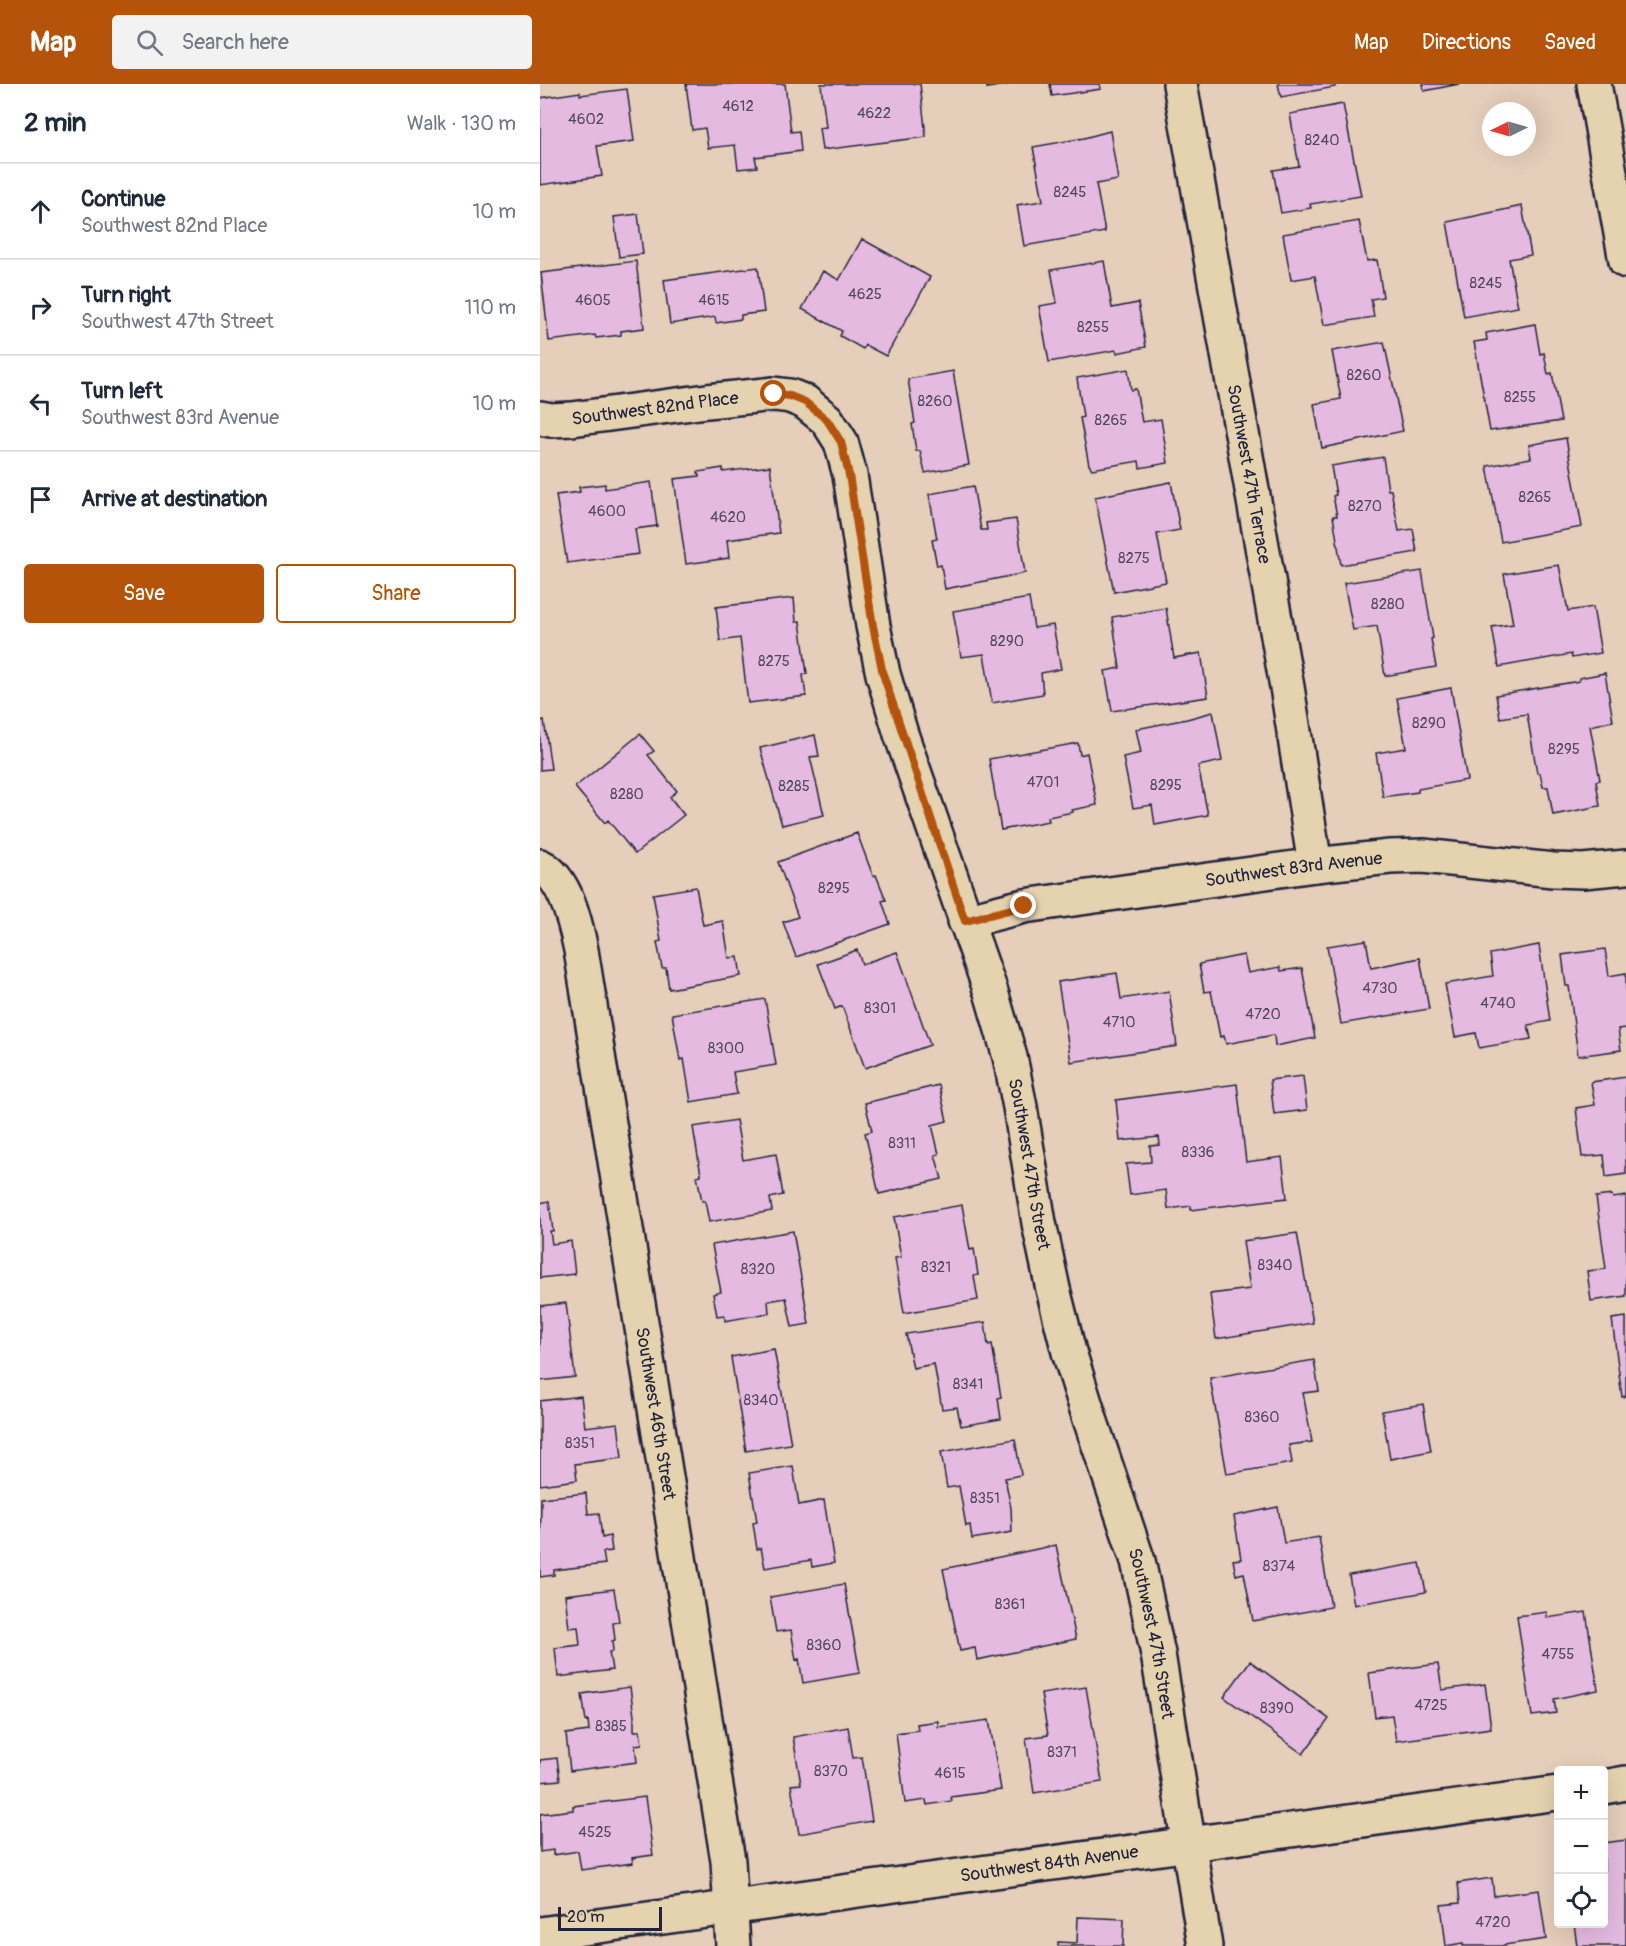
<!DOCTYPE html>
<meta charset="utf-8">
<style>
body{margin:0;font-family:Pangolin,sans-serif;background:#f2f2f3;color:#1f2937}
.controls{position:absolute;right:18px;bottom:18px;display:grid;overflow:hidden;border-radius:6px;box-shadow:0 6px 24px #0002}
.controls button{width:54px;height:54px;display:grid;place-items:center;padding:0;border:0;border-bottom:2px solid #e0e1e3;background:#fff;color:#1f2937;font:30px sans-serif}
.compass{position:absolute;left:942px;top:18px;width:54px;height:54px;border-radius:50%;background:#fff;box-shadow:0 6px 24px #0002;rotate:265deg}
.scale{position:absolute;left:18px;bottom:15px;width:104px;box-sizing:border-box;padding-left:6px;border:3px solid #22223b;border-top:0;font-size:16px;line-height:21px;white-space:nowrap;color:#22223b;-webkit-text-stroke:4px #e5d3b0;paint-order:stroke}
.stop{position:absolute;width:18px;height:18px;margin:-14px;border:4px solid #b45309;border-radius:50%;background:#fff}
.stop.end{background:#b45309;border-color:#fff;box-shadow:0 2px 6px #0008}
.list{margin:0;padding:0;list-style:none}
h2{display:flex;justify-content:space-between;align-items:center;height:78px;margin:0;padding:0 24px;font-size:26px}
h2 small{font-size:20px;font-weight:400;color:#747a83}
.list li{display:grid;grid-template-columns:39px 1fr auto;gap:18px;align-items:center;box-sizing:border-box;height:96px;padding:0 24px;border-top:2px solid #e0e1e3}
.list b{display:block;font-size:22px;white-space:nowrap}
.list p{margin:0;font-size:20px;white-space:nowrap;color:#747a83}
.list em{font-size:20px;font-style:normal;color:#747a83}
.actions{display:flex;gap:12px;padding:18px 24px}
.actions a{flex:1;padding:14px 0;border:2px solid #b45309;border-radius:6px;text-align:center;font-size:21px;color:#b45309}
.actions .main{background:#b45309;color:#fff}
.icon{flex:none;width:33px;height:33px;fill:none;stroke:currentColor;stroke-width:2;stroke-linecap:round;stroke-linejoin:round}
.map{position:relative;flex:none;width:1086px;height:1862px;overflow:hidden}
header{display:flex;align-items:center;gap:36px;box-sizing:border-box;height:84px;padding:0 30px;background:#b45309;color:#fff}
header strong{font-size:28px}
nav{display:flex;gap:33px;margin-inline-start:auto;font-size:21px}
.search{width:420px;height:54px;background:#f2f2f3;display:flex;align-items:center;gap:15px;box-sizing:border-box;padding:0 21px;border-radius:6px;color:#747a83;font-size:22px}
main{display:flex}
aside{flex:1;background:#fff}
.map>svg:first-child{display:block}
</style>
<header>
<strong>Map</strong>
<div class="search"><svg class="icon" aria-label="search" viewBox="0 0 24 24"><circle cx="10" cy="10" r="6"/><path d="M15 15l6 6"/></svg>Search here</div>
<nav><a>Map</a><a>Directions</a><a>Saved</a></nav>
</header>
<main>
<aside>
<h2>2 min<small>Walk · 130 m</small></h2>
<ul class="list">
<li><svg class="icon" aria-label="ahead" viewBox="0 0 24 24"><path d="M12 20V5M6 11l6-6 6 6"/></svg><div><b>Continue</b><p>Southwest 82nd Place</p></div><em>10 m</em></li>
<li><svg class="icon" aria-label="right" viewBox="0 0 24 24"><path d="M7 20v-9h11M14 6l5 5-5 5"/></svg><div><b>Turn right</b><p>Southwest 47th Street</p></div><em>110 m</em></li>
<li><svg class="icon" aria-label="left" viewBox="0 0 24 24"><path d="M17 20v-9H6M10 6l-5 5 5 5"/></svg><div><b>Turn left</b><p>Southwest 83rd Avenue</p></div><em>10 m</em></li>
<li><svg class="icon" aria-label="arrive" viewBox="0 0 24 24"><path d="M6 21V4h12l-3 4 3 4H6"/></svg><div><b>Arrive at destination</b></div></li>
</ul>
<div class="actions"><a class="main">Save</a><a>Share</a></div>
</aside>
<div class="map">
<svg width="1086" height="1862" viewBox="0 0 1086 1862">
<rect width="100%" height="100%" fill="#e5ceba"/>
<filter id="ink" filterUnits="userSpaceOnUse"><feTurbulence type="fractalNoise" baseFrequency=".0167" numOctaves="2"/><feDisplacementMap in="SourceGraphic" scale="12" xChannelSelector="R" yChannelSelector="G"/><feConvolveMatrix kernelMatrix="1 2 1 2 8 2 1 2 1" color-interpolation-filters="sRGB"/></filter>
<g filter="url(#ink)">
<path fill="#e4bae0" stroke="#22223b" stroke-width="1.5" d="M146,0H245L251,48L259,47L261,67L215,73L217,83L198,85L195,61L168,64L165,44L152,46Z
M281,0H380L386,53L282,66L279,44L286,43Z
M447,0H471L447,4Z
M510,0H560L561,5L512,12Z
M738,0H794L795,3L741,13Z
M883,0H919L884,7Z
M87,5L94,57L57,62L62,92L0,101V14L40,8V11Z
M803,20L821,112L770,120L771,124L741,129L733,86L759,82L750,30Z
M570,47L578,96L556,100L565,148L484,162L477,121L503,117L493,63L544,54Z
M982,122L991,171L969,175L978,223L924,233L907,138Z
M98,130L103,170L79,173L74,133Z
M819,137L827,177L837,176L843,213L831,215L834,233L784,241L775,192L751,196L743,150Z
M322,155L390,193L346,272L325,261L323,265L300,252L302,247L262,225L283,187L299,196Z
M96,177L104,244L81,247V251L56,254L55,251L9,257L1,189Z
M564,177L572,224L598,219L606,263L577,269L576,266L509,278L499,222L517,219L511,186Z
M218,183L224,228L201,231V235L176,239L175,233L130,240L124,196Z
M995,240L1000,270L1004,269L1008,290L1012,289L1021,337L950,347L934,258L947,256L946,249Z
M844,258L863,347L782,364L774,320L801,315L792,267Z
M588,285L591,306L596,305L602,338L621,335L628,379L600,384L599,377L552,385L549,381L540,334L543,333L537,294Z
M413,287L429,381L385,389L380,367H376L372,340L375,339L368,295Z
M1026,354L1042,443L961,458L947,382L991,374L989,361Z
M843,373L848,406H851L859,447L873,445L877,468L801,481L793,432H797L793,412L796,411L791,382Z
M230,382L239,449L187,456L189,474L146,480L134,395L159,392L158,388L183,384V388Z
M111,398L117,442L95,445L99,470L27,479L16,411L40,408L39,403L65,400V405Z
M631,398L640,446L617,450L626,498L574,508L555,413Z
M433,402L441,446H447L446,439L476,435L485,489L405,505L401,481L397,482L392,456L397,455L389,410Z
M1019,481L1028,527L1053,523L1061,569L1032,574L1031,570L959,583L952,543L973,540L964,490Z
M882,487L893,554L891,555L896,583L845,592L837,542L813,546L804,499Z
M254,514L256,538L260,537L267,590L263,591L266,612L208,619L200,554L180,557L176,523Z
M489,514L494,544L513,541L521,585L501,589L503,610L452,619L444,570L421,573L413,527Z
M626,524L634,574L661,569L668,613L572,627L565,587L580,584L572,533Z
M1065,589L1073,637L1050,642L1060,696L1056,697L1060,722L1013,731L1008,703H1003L1000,689H997L987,630L960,634L956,611L1039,597V594Z
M911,604L927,696L878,705V708L843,713L836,669L866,664L857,614Z
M673,628L682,677L658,682L668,731L615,741L612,721L593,724L583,673L601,669L596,645L647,635Z
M4,636L11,685L0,686V637Z
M100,650L114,667L108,671L137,707L130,713L144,731L95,770L68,736L65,739L35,703Z
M275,651L279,672L270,673L284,731L242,741L220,664Z
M538,659L540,671L547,669L557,721L532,726L533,728L508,733L509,737L461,746L449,675Z
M317,749L333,792L336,791L346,816L342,817L350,840L256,873L243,838L258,833L238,778Z
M156,803L163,841L183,837L189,874L198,873L201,892L129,905L126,884H122L117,858L121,857L113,810Z
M826,856L831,884L880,874L889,925L801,940L787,862Z
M999,861L1010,937L988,941L991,955L939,964L936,949L915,953L905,900L953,892L950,870Z
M1065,865L1069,892L1086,889V944L1078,945L1081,966L1038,972L1029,902H1026L1022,871Z
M317,866L322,880L357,868L390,961L325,984L302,922L295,925L278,880Z
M704,871L708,889L740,883L741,887L762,884L775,954L735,962L734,951L686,960L684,952L680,953L671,907L664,908L659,880Z
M577,889L581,915L629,907L637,962L531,978L518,898Z
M225,915L236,981L193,988L197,1010L151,1018L144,975L140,976L132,930Z
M763,992L767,1026L734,1030L730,996Z
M1086,993V1090L1066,1093L1064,1071L1042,1073L1036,1024L1055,1021L1051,998Z
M697,1000L706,1078L742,1073L747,1114L651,1126V1122L628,1125L626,1106L590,1111L586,1080L611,1078L610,1062L620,1061L619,1053L580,1057L576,1016Z
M399,1001L407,1037L392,1041L399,1070L395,1071L402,1095L339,1110L325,1049L332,1047L325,1019Z
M196,1036L203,1076L236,1070L243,1111L230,1114L232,1127L169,1138L165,1117H162L157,1092L161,1091L153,1043Z
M1072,1111L1073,1114L1086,1112V1212L1051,1217L1047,1187L1066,1185L1056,1113Z
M9,1117L13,1147H10L12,1160L31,1157L35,1190L0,1194V1119Z
M422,1121L430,1166L434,1165L438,1191L434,1192L438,1216L364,1229L355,1174L361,1173L354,1133Z
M253,1147L269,1240L252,1243L246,1214L228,1217L229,1229L185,1237L184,1231L177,1232L173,1210L181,1208L172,1161Z
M757,1149L773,1239L676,1255L670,1210L710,1205L703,1157Z
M26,1219L35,1293L0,1297V1222Z
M1086,1233V1312L1082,1313L1072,1235Z
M445,1238L448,1261L452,1260L461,1313L458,1314L461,1335L421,1342L417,1323L402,1325L394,1280L373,1284L366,1250Z
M234,1265L251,1360L206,1367L191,1273Z
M774,1276L779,1307L763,1309L772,1358L749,1361L752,1379L687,1390L670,1294Z
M41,1312L45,1343L78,1339L82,1374L35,1380L37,1396L0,1401V1317Z
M883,1320L891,1367L850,1375L842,1327Z
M475,1355L481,1391L465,1394L471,1424L472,1448L432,1455L430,1441L426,1442L419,1402L407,1404L401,1368Z
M253,1382L259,1421L284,1416L294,1479L272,1483L271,1476L225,1484L221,1464L217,1465L213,1439L217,1438L209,1389Z
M46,1409L48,1430L59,1429L62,1454L70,1452L72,1467L63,1468L65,1480L14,1486V1491L0,1493L1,1414Z
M738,1423L744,1459L779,1453L791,1523L713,1537L704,1489L696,1491L693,1476L701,1475L694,1432Z
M516,1461L536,1555L437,1576L435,1564L420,1567L403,1485Z
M880,1479L886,1508L814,1521L809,1491Z
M304,1500L320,1589L263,1599L259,1575L256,1576L251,1546L236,1548L230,1513Z
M74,1505L79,1538L73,1539L75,1556L72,1557L73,1567L69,1568L72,1586L18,1593L15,1564L40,1561L38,1543L29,1544L25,1511Z
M1007,1528V1534L1046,1528L1058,1606L1014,1615L1016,1629L992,1632L977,1532Z
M710,1577L789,1635L763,1670L684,1613Z
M898,1580L902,1606L945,1600L951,1644L856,1657L852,1631L835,1633L829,1589Z
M90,1603L94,1632V1647H100L102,1660L95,1661L97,1678L30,1687L26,1650L49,1647L48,1636L46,1637L42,1610Z
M546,1603L562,1698L494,1709L486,1654L508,1651L501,1610Z
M449,1636L461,1706L411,1713L412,1717L387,1721L386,1716L365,1719L356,1649L378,1646L377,1640L398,1637V1643Z
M308,1643L313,1674L322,1673L332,1737L259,1750L251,1701L261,1700L253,1653Z
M17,1674L20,1696L0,1698V1676Z
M105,1713L113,1771L92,1774L93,1779L41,1786L38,1767L13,1771V1766L0,1768V1730L33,1726V1722Z
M1086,1756V1862H1037L1034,1840H1064V1759Z
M952,1794L954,1812L999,1806L1006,1855L964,1861L965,1862H923V1859L906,1862L901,1821L920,1819L918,1799Z
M538,1833L584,1835L583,1862H518V1858L537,1859Z"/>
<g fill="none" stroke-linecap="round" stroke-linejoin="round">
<g stroke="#22223b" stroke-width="38">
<g id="minor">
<path id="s1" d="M640,0L747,603L775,781"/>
<path d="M1054,0L1086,177"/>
<path id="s2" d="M0,334L11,336L32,335L167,317L234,310L250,312L265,318L287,336L301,358L310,391L333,542L343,590L361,650L451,908L470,973L480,1023L499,1139L513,1205L529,1268L550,1335L598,1477L618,1570L665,1862"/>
<path id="s3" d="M0,782C26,794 36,841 41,866L188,1777L193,1862"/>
<path id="s4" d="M425,837L484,822L775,781L850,773L883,772L1013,786L1043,787L1086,783"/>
<path d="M1064,1703L1086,1699"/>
<path id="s5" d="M0,1850L1018,1709"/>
</g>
</g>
<use href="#minor" stroke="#e5d3b0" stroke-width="33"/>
</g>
</g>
<g fill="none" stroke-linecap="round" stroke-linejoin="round" filter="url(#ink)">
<path stroke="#b45309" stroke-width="8" d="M234,310L250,312L265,318L287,336L301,358L309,391L333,542L343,590L425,837L484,822"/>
</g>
<g text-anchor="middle" stroke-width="5" stroke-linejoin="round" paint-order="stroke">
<g font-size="15" fill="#524864">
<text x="198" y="27">4612</text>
<text x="334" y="34">4622</text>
<text x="46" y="40">4602</text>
<text x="782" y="61">8240</text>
<text x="530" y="113">8245</text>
<text x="946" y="204">8245</text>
<text x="325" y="215">4625</text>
<text x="53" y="221">4605</text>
<text x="174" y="221">4615</text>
<text x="553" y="248">8255</text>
<text x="824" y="296">8260</text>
<text x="980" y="318">8255</text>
<text x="395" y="322">8260</text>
<text x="571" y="341">8265</text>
<text x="995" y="418">8265</text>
<text x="825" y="427">8270</text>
<text x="67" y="432">4600</text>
<text x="188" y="438">4620</text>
<text x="594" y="479">8275</text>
<text x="848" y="525">8280</text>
<text x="467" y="562">8290</text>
<text x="234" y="582">8275</text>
<text x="889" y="644">8290</text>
<text x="1024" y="670">8295</text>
<text x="503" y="703">4701</text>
<text x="626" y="706">8295</text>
<text x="254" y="707">8285</text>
<text x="87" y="715">8280</text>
<text x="294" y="809">8295</text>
<text x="840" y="909">4730</text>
<text x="958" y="924">4740</text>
<text x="340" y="929">8301</text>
<text x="723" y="935">4720</text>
<text x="579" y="943">4710</text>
<text x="186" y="969">8300</text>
<text x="362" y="1064">8311</text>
<text x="658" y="1073">8336</text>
<text x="735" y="1186">8340</text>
<text x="396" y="1188">8321</text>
<text x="218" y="1190">8320</text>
<text x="428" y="1305">8341</text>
<text x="221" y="1321">8340</text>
<text x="722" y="1338">8360</text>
<text x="40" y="1364">8351</text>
<text x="445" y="1419">8351</text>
<text x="739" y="1487">8374</text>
<text x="470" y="1525">8361</text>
<text x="284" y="1566">8360</text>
<text x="1018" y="1575">4755</text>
<text x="891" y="1626">4725</text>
<text x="737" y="1629">8390</text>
<text x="71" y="1647">8385</text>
<text x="522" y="1673">8371</text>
<text x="291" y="1692">8370</text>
<text x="410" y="1694">4615</text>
<text x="55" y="1753">4525</text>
<text x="953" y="1843">4720</text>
</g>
<g font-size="18" fill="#22223b" stroke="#e5d3b0">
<text dy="6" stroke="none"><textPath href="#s2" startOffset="116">Southwest 82nd Place</textPath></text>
<text dy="6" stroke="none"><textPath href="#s1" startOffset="396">Southwest 47th Terrace</textPath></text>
<text dy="6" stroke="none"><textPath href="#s4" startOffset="333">Southwest 83rd Avenue</textPath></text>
<text dy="6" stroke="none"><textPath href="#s2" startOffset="1071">Southwest 47th Street</textPath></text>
<text dy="6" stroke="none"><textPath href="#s3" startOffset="566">Southwest 46th Street</textPath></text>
<text dy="6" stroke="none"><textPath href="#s2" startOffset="1557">Southwest 47th Street</textPath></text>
<text dy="6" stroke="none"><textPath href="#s5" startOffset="514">Southwest 84th Avenue</textPath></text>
</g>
</g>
</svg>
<div class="controls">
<button>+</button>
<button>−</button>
<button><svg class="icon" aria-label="locate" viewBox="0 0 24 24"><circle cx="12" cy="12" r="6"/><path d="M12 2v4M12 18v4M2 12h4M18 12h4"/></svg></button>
</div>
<svg class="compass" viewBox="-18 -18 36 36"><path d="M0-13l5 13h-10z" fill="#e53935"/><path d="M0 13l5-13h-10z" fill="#747a83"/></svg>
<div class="scale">20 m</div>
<div class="stop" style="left:234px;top:310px"></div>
<div class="stop end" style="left:484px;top:822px"></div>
</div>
</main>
